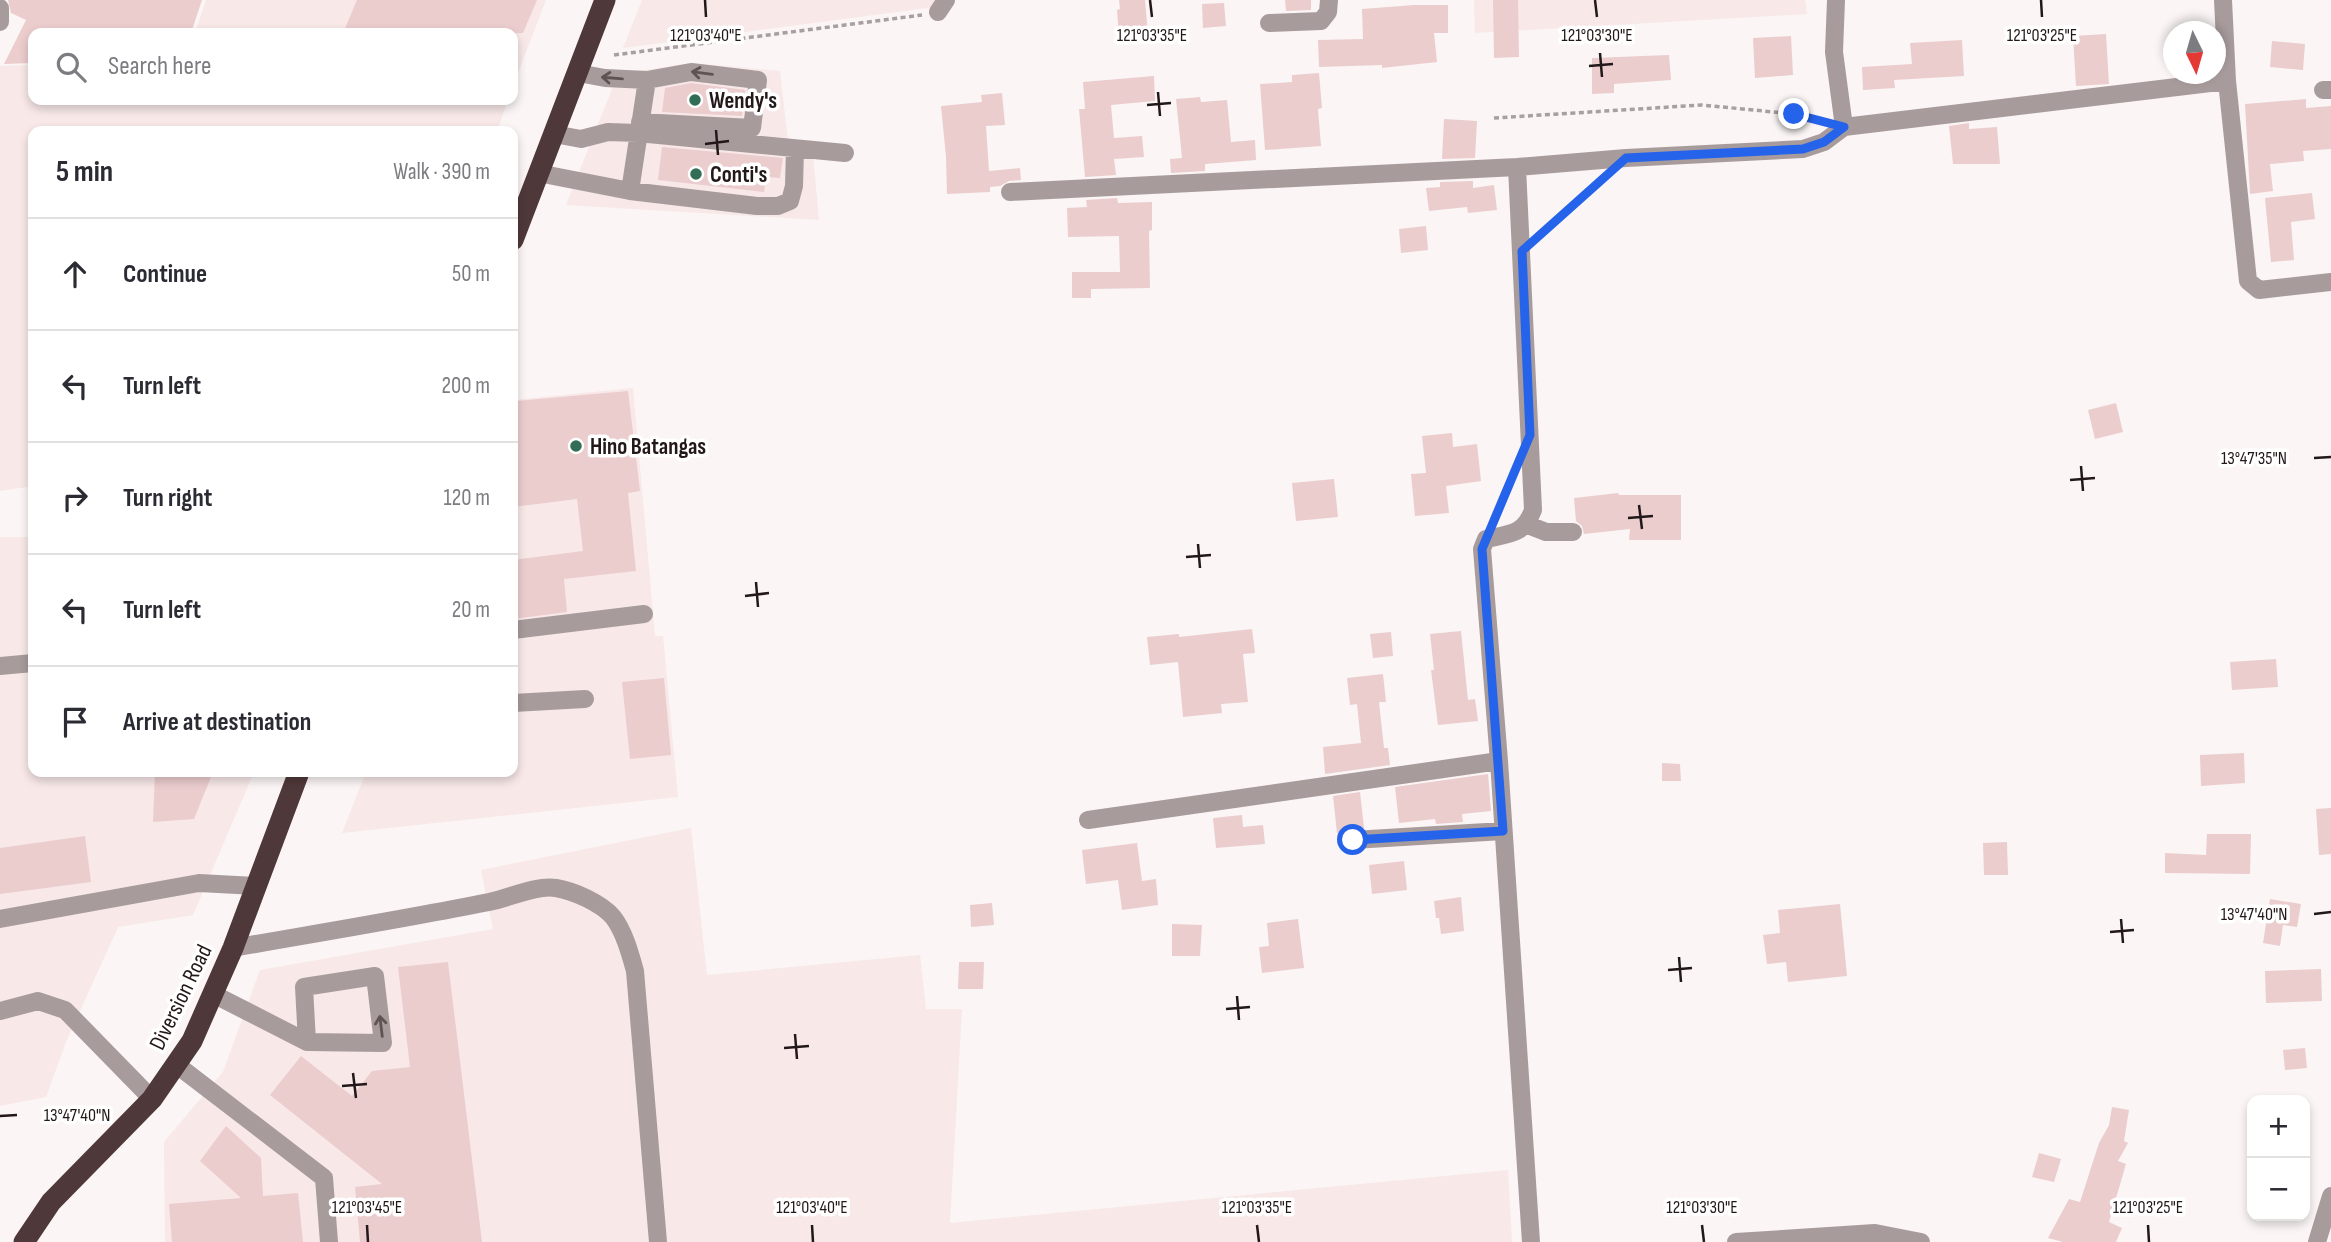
<!DOCTYPE html>
<meta charset="utf-8">
<style>
body{margin:0;font-family:"Sofia Sans Condensed",sans-serif;background:#f7f7f7;color:#2b2b33}
.controls{position:absolute;right:21px;bottom:21px;display:grid;overflow:hidden;border-radius:14px;box-shadow:0 4px 10px #0003}
.controls button{width:63px;height:63px;display:grid;place-items:center;padding:0;border:0;border-bottom:2px solid #e1e1e2;background:#fff;color:#2b2b33;font:35px sans-serif}
.compass{position:absolute;left:2163px;top:21px;width:63px;height:63px;border-radius:50%;background:#fff;box-shadow:0 4px 10px #0003;rotate:175deg}
.stop{position:absolute;width:21px;height:21px;margin:-16px;border:5px solid #2563eb;border-radius:50%;background:#fff}
.stop.end{background:#2563eb;border-color:#fff;box-shadow:0 2px 7px #0008}
.list{margin:0;padding:0;list-style:none}
h2{display:flex;justify-content:space-between;align-items:center;height:91px;margin:0;padding:0 28px;font-size:30px}
h2 small{font-size:23px;font-weight:400;color:#7c7c81}
.list li{display:grid;grid-template-columns:46px 1fr auto;gap:21px;align-items:center;box-sizing:border-box;height:112px;padding:0 28px;border-top:2px solid #e1e1e2}
.list b{display:block;font-size:26px;white-space:nowrap}
.list em{font-size:23px;font-style:normal;color:#7c7c81}
.icon{flex:none;width:38px;height:38px;fill:none;stroke:currentColor;stroke-width:2;stroke-linecap:round;stroke-linejoin:round}
.map{position:relative;flex:none;width:2331px;height:1242px;overflow:hidden}
.search{position:absolute;background:#fff;box-shadow:0 4px 10px #0003;left:28px;top:28px;width:490px;height:77px;display:flex;align-items:center;gap:18px;box-sizing:border-box;padding:0 24px;border-radius:14px;color:#7c7c81;font-size:26px}
.panel{position:absolute;background:#fff;box-shadow:0 4px 10px #0003;left:28px;top:126px;width:490px;height:651px;border-radius:14px}
.map>svg:first-child{display:block}
</style>
<div class="map">
<svg width="2331" height="1242" viewBox="0 0 2331 1242">
<rect width="100%" height="100%" fill="#fbf5f5"/>
<path fill="#f8e8e8" d="M206,0H546L513,86V33H195Z
M642,0H940L935,7L623,48Z
M1474,0H1805L1807,14L1475,33Z
M692,63L780,71L788,142L812,144L819,220L566,205L618,74Z
M33,65V100H508L497,131H33V486L0,491V66Z
M633,388L655,636H663L678,797L342,833L366,772H513V400Z
M0,537H33V772H254L193,915L118,927L66,1042L46,1097L0,1106Z
M691,828L707,975L920,955L926,1009H962L950,1223L1508,1170L1512,1242H165L164,1142L223,1072L260,970L493,929L481,870Z"/>
<path fill="#ebcdce" d="M8,0H202L191,33H33V63L4,64L26,20L11,13Z
M357,0H537L523,33H343Z
M1119,0H1145L1148,35L1119,37L1117,10L1120,9Z
M1285,0H1311V10L1286,11Z
M1493,0H1518L1519,57L1494,58Z
M1224,3L1226,26L1203,28L1202,4Z
M1414,5H1448V33H1434L1437,62L1382,68V65L1319,67L1318,40L1363,39L1362,9Z
M2106,34L2109,84L2076,86L2073,36Z
M1791,36L1793,75L1755,78L1753,38Z
M1962,40L1964,76L1894,80L1895,88L1863,90L1862,67L1912,64L1910,43Z
M2272,41L2305,44L2303,70L2270,67Z
M1669,55L1671,80L1614,84V93L1592,94V58Z
M1319,73L1322,108L1318,109L1321,146L1265,150L1260,84L1292,82V75Z
M1154,76L1155,101L1111,105L1114,138L1142,136L1144,157L1114,159L1116,175L1085,177L1079,109H1085L1083,82Z
M691,83L745,90L742,116L662,112L665,88Z
M1002,93L1005,125L986,126L989,171L1020,168L1021,180L1009,181L1000,186L990,187V192L947,194L946,157L941,106L982,102L981,95Z
M1200,97L1201,102L1227,100L1231,142L1255,140L1256,160L1205,164V171L1171,173L1170,159L1182,158L1176,99Z
M2306,99V108L2331,106V149L2303,151L2304,161L2270,164L2273,191L2250,194L2245,104Z
M1444,119L1477,121L1475,158L1442,159Z
M1969,123V129L1997,127L2000,164H1953L1949,126Z
M662,147L783,158L780,178L766,177L764,192L658,180Z
M1473,181V188L1494,185L1497,210L1468,213L1467,207L1429,211L1426,188L1440,187V182Z
M2312,193L2315,219L2291,222L2294,260L2271,262L2265,198Z
M1117,198L1118,203L1152,202V230L1149,231L1150,288L1091,289V298H1072V272H1120L1119,236L1068,237L1067,208L1087,207L1086,200Z
M1426,226L1428,250L1401,253L1399,229Z
M628,391L640,491L628,493L636,571L564,579L567,612L513,619V560L583,551L577,499L513,507V408L516,401Z
M2116,403L2123,432L2095,439L2088,410Z
M1452,433L1453,447L1477,444L1481,481L1446,486L1449,513L1415,516L1411,474L1426,473L1422,436Z
M1334,479L1338,517L1296,521L1292,483Z
M1618,493L1619,495H1681V540H1629L1630,529L1584,534L1582,526L1576,521L1574,498Z
M1252,629L1255,653L1243,654L1248,702L1221,704L1222,713L1183,717L1178,662L1150,665L1147,637L1179,634V637Z
M1461,631L1468,700L1475,699L1478,721L1438,725L1431,670H1434L1430,634Z
M1391,632L1393,656L1373,658L1370,634Z
M2276,659L2278,687L2232,690L2230,662Z
M1383,674L1386,702H1379L1384,748H1388L1390,765L1325,774L1323,747L1361,743L1357,704L1350,705L1347,678Z
M664,678L671,755L630,759L622,682Z
M2244,753L2245,783L2201,786L2200,755Z
M1662,763L1680,764L1681,781H1662Z
M155,772H213L194,819L153,822Z
M1488,774L1491,811L1462,814L1463,822L1436,824L1435,819L1399,823L1395,787Z
M1360,792L1364,828L1337,833L1333,796Z
M2331,808V854L2319,855L2316,809Z
M1242,815L1243,827L1263,825L1265,844L1216,848L1213,818Z
M2207,834H2251L2250,874L2165,873V853L2206,855Z
M85,836L91,882L0,894V848Z
M2007,842L2008,875H1984L1983,843Z
M1137,843L1142,881L1156,879L1158,905L1122,910L1118,880L1086,884L1082,850Z
M1404,861L1407,890L1372,894L1369,865Z
M1461,897L1464,931L1441,934L1439,918H1436L1434,901Z
M2270,899L2301,904L2297,927L2283,925L2280,946L2263,943Z
M992,903L994,925L971,927L970,905Z
M1840,904L1847,976L1788,982L1786,962L1767,964L1763,935L1780,933L1778,910Z
M1298,919L1304,968L1262,973L1259,947L1269,946L1267,923Z
M1172,924L1202,925L1200,956H1172Z
M448,962L482,1242H360L355,1187L382,1184L270,1095L301,1056L352,1096L372,1071L410,1067L398,967Z
M959,962H984L983,989H958Z
M2321,969L2322,1001L2266,1003L2265,971Z
M2305,1048L2307,1068L2285,1070L2283,1050Z
M2112,1107L2129,1110L2124,1141L2128,1143L2118,1161L2126,1164L2109,1222L2122,1228L2116,1242H2063L2048,1238L2069,1199L2080,1202L2099,1143L2109,1125Z
M226,1126L261,1158L263,1196L298,1193L303,1242H172L169,1204L241,1198L200,1161Z
M2039,1153L2061,1159L2054,1182L2032,1177Z"/>
<g fill="none" stroke-linecap="round" stroke-linejoin="round">
<path stroke="#a79fa0" stroke-width="3.5" stroke-dasharray="5 3.5" stroke-linecap="butt" d="M614,55L922,15
M1494,118L1702,105L1794,114L1823,121
M1538,235L1600,180
M1495,518L1512,477"/>
<path stroke="#a89b9c" stroke-width="18" d="M1836,0L1834,52L1844,127
M2223,0L2227,81L2248,281L2259,290L2331,282
M0,8V22
M938,12L946,0
M1269,23L1321,21L1328,12L1329,0
M578,73L605,78L647,80L691,72L758,80L752,128L640,122
M2323,90H2331
M554,134L581,139L608,132L638,133L845,153
M1517,167L1533,510C1524,535 1509,534 1486,539L1482,549L1499,761L1531,1242
M538,173L630,191L757,206H778L790,201L794,186L795,149
M630,191L647,80
M1010,192L1517,167L1626,158L1803,149L1824,142L1844,127L2227,81
M1528,525L1546,532H1573
M513,630L644,614
M0,666L33,663
M513,703L585,699
M1088,820L1499,761
M1353,840L1503,831
M0,919L199,883L257,886
M233,948C318,933 404,919 489,902C510,898 535,885 556,888C574,891 601,903 613,917C624,931 630,953 635,971L658,1242
M213,994L307,1042L383,1043L375,976L304,987L307,1042
M0,1011L38,1001L65,1010L152,1099
M177,1065L324,1178L329,1242
M1736,1242L1875,1233L1921,1242
M2317,1242L2331,1196"/>
<path stroke="#4f3839" stroke-width="21" d="M513,240L605,0
M24,1242L51,1202L152,1099L192,1041L233,948L299,772"/>
</g>
<defs><path id="oneway-shaft" d="M-6 0H5M1.5-3L5.5 0L1.5 3" fill="none" stroke-width="1.6" stroke-linecap="round" stroke-linejoin="round" transform="scale(1.75)"/></defs>
<g stroke="#5f5354">
<use href="#oneway-shaft" transform="translate(702 73) rotate(-173)"/>
<use href="#oneway-shaft" transform="translate(612 78) rotate(-175)"/>
<use href="#oneway-shaft" transform="translate(381 1026) rotate(-97)"/>
</g>
<g fill="none" stroke-linecap="round" stroke-linejoin="round">
<path stroke="#2563eb" stroke-width="9" d="M1353,840L1503,831L1482,549L1530,435L1522,251L1626,158L1803,149L1824,142L1844,127L1794,114"/>
</g>
<path fill="none" stroke="#231819" stroke-width="2.5" d="M705,0L706,17M1150,0L1152,17M1595,0L1597,17M2041,0L2042,17M1600,53L1602,77M1589,66L1613,64M1158,92L1160,116M1147,105L1171,103M716,130L718,155M705,144L729,141M2314,458L2331,457M2081,466L2083,491M2070,480L2095,478M1639,505L1642,529M1628,518L1653,516M1198,544L1200,568M1186,557L1211,555M756,582L758,607M745,596L769,593M2314,914L2331,912M2121,919L2123,943M2110,932L2134,930M1679,957L1681,982M1668,970L1692,968M1237,996L1239,1020M1226,1009L1250,1007M795,1034L797,1059M784,1048L809,1046M353,1073L356,1098M342,1086L367,1084M0,1116L17,1115M367,1225L368,1242M812,1225L813,1242M1257,1225L1259,1242M1702,1225L1704,1242M2148,1225L2149,1242"/>
<g fill="#326d56" stroke="#fff" stroke-width="2.5">
<circle cx="695" cy="100" r="7"/>
<circle cx="696" cy="174" r="7"/>
<circle cx="576" cy="446" r="7"/>
</g>
<g text-anchor="middle" stroke-width="7" stroke-linejoin="round" paint-order="stroke">
<g font-size="23" font-weight="bold" fill="#231819" stroke="#fff" text-anchor="start">
<text x="709" y="108">Wendy's</text>
<text x="710" y="182">Conti's</text>
<text x="590" y="454">Hino Batangas</text>
</g>
<g font-size="23" fill="#231819" stroke="#fff">
<text transform="translate(180 997) rotate(-64)" y="8">Diversion Road</text>
</g>
</g>
<g font-size="18" text-anchor="middle" fill="#231819" stroke="#fff" stroke-width="7" stroke-linejoin="round" paint-order="stroke">
<text x="706" y="41">121°03'40"E</text>
<text x="1152" y="41">121°03'35"E</text>
<text x="1597" y="41">121°03'30"E</text>
<text x="2042" y="41">121°03'25"E</text>
<text x="2254" y="464">13°47'35"N</text>
<text x="2254" y="920">13°47'40"N</text>
<text x="77" y="1121">13°47'40"N</text>
<text x="367" y="1213">121°03'45"E</text>
<text x="812" y="1213">121°03'40"E</text>
<text x="1257" y="1213">121°03'35"E</text>
<text x="1702" y="1213">121°03'30"E</text>
<text x="2148" y="1213">121°03'25"E</text>
</g>
</svg>
<div class="controls">
<button>+</button>
<button>−</button>
</div>
<svg class="compass" viewBox="-18 -18 36 36"><path d="M0-13l5 13h-10z" fill="#e53935"/><path d="M0 13l5-13h-10z" fill="#7c7c81"/></svg>
<div class="stop" style="left:1353px;top:840px"></div>
<div class="stop end" style="left:1794px;top:114px"></div>
<div class="search"><svg class="icon" aria-label="search" viewBox="0 0 24 24"><circle cx="10" cy="10" r="6"/><path d="M15 15l6 6"/></svg>Search here</div>
<section class="panel">
<h2>5 min<small>Walk · 390 m</small></h2>
<ul class="list">
<li><svg class="icon" aria-label="ahead" viewBox="0 0 24 24"><path d="M12 20V5M6 11l6-6 6 6"/></svg><div><b>Continue</b></div><em>50 m</em></li>
<li><svg class="icon" aria-label="left" viewBox="0 0 24 24"><path d="M17 20v-9H6M10 6l-5 5 5 5"/></svg><div><b>Turn left</b></div><em>200 m</em></li>
<li><svg class="icon" aria-label="right" viewBox="0 0 24 24"><path d="M7 20v-9h11M14 6l5 5-5 5"/></svg><div><b>Turn right</b></div><em>120 m</em></li>
<li><svg class="icon" aria-label="left" viewBox="0 0 24 24"><path d="M17 20v-9H6M10 6l-5 5 5 5"/></svg><div><b>Turn left</b></div><em>20 m</em></li>
<li><svg class="icon" aria-label="arrive" viewBox="0 0 24 24"><path d="M6 21V4h12l-3 4 3 4H6"/></svg><div><b>Arrive at destination</b></div></li>
</ul>
</section>
</div>
